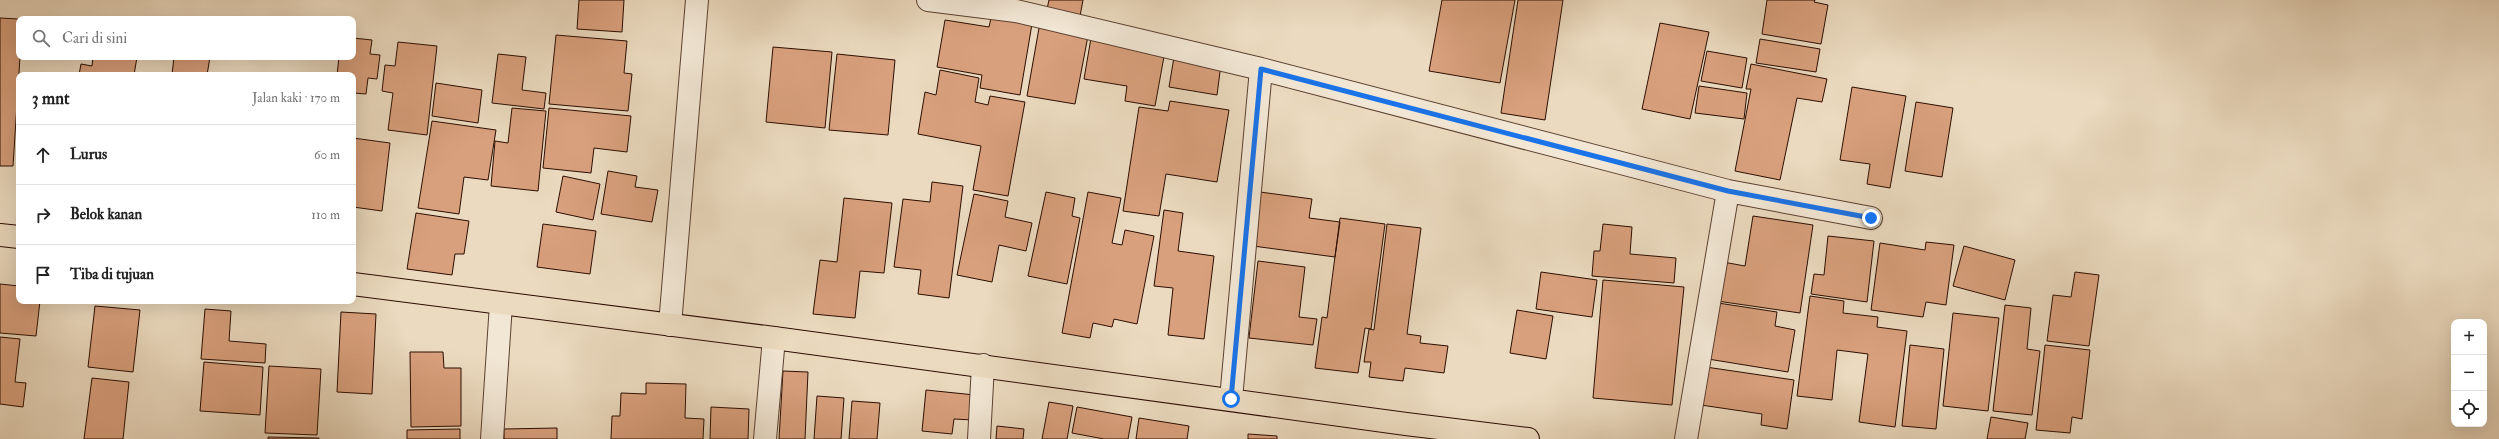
<!DOCTYPE html>
<html lang="id">
<meta charset="utf-8">
<style>
body{margin:0;font-family:"IM FELL Double Pica",serif;background:#f2f2f2;color:#222}
.controls{position:absolute;right:12px;bottom:12px;display:grid;overflow:hidden;border-radius:8px;box-shadow:0 4px 16px #0002}
.controls button{width:36px;height:36px;display:grid;place-items:center;padding:0;border:0;border-bottom:1px solid #e0e0e0;background:#fff;color:#222;font:20px sans-serif}
.stop{position:absolute;width:12px;height:12px;margin:-9px;border:3px solid #1a73e8;border-radius:50%;background:#fff}
.stop.end{background:#1a73e8;border-color:#fff;box-shadow:0 1px 4px #0008}
.list{margin:0;padding:0;list-style:none}
h2{display:flex;justify-content:space-between;align-items:center;height:52px;margin:0;padding:0 16px;font-size:17px}
h2 small{font-size:13px;font-weight:400;color:#767676}
.list li{display:grid;grid-template-columns:26px 1fr auto;gap:12px;align-items:center;box-sizing:border-box;height:60px;padding:0 16px;border-top:1px solid #e0e0e0}
.list b{display:block;font-size:15px;white-space:nowrap}
.list em{font-size:13px;font-style:normal;color:#767676}
.icon{flex:none;width:22px;height:22px;fill:none;stroke:currentColor;stroke-width:2;stroke-linecap:round;stroke-linejoin:round}
.map{position:relative;flex:none;width:2499px;height:439px;overflow:hidden}
.search{position:absolute;background:#fff;box-shadow:0 4px 16px #0002;left:16px;top:16px;width:340px;height:44px;display:flex;align-items:center;gap:10px;box-sizing:border-box;padding:0 14px;border-radius:8px;color:#767676;font-size:15px}
.panel{position:absolute;background:#fff;box-shadow:0 4px 16px #0002;left:16px;top:72px;width:340px;height:232px;border-radius:8px}
.map>svg:first-child{display:block}
</style>
<div class="map">
<svg width="2499" height="439" viewBox="0 0 2499 439">
<rect width="100%" height="100%" fill="#ebdabf"/>
<filter id="stains"><feTurbulence type="fractalNoise" baseFrequency=".005" numOctaves="4"/><feColorMatrix values="0 0 0 0 .2 0 0 0 0 .09 0 0 0 0 .02 0 0 0 .5 -.17"/></filter>
<radialGradient id="worn" r=".72"><stop offset=".6" stop-color="#630" stop-opacity="0"/><stop offset="1" stop-color="#630" stop-opacity=".3"/></radialGradient>
<path fill="#d9a07d" stroke="#2b0d00" d="M579,0H624L622,32L577,29Z
M1049,0H1083L1080,16L1047,9Z
M1442,0H1515L1500,83L1429,71Z
M1518,0H1563L1545,120L1501,113Z
M1767,0H1815L1814,2L1828,5L1821,44L1762,34Z
M0,18L19,19L20,57L13,166H0Z
M991,18L1032,24L1020,95L980,88L982,75L937,67L945,20L989,27Z
M1660,23L1709,32L1690,119L1642,109Z
M1039,28L1088,36L1075,104L1027,96Z
M556,35L627,41L624,73L632,74L628,111L549,104Z
M353,38L372,40L370,54L380,55L377,79L368,78L366,94L353,93V75H337L339,57H353Z
M1091,38L1165,51L1155,106L1125,101L1127,86L1084,79Z
M1760,39L1820,49L1816,72L1756,63Z
M398,42L437,46L427,135L388,130L393,93L382,91L385,65L395,66Z
M773,47L832,52L825,128L766,122Z
M1707,51L1747,58L1742,88L1701,81Z
M498,54L526,57L522,90L546,93L544,109L492,103Z
M837,54L895,60L888,135L829,130Z
M93,57H137L134,75H79L81,64L92,66Z
M174,57H210L207,75H172Z
M1174,57L1221,64L1217,95L1169,87Z
M1751,64L1827,79L1822,102L1797,98L1780,180L1735,171L1751,89H1746Z
M940,70L979,78L975,102L988,105L990,96L1025,102L1008,196L973,190L981,146L918,134L925,92L936,95Z
M436,83L482,90L478,123L432,116Z
M1699,86L1747,93L1744,119L1695,113Z
M1852,87L1906,96L1890,188L1867,184L1870,164L1840,160Z
M1170,101L1229,110L1217,182L1166,174L1159,216L1123,211L1139,107L1168,111Z
M1916,102L1953,108L1942,177L1905,171Z
M512,108L546,111L538,191L491,186L495,141L508,143Z
M549,108L631,116L627,152L594,148L591,173L543,168Z
M432,121L496,130L488,180L464,177L459,214L418,208Z
M353,138L390,143L382,211L353,207Z
M608,171L637,176L635,187L658,190L652,222L601,214Z
M563,176L600,184L593,220L556,212Z
M932,182L963,186L949,298L918,294L921,270L894,267L903,199L930,202Z
M1046,192L1075,198L1072,216L1080,218L1067,284L1028,276Z
M1088,192L1121,198L1112,243L1122,245L1125,230L1154,236L1137,324L1114,319L1112,327L1093,323L1090,338L1062,333Z
M1260,192L1312,199L1309,218L1340,222L1335,257L1253,246Z
M974,194L1008,201L1005,217L1032,223L1026,251L999,245L992,282L957,275Z
M844,198L892,203L884,273L860,271L855,318L813,314L820,260L837,262Z
M1164,210L1183,213L1178,251L1214,256L1204,339L1168,335L1173,288L1154,286Z
M416,213L469,221L464,254H455L452,275L407,269Z
M1753,216L1813,225L1800,313L1717,301L1723,262L1745,266Z
M1340,218L1385,224L1371,329L1365,328L1358,373L1315,368L1322,317L1327,318Z
M543,224L596,231L590,274L537,267Z
M1387,224L1421,228L1407,334L1421,336L1420,343L1448,346L1444,373L1405,368L1403,381L1369,377L1371,362H1364L1369,329L1374,330Z
M1603,224L1632,227L1630,254L1676,258L1674,283L1592,276L1594,251H1600Z
M1828,236L1874,241L1867,302L1811,294L1814,274L1824,275Z
M1926,242L1954,245L1946,305L1926,302L1923,317L1871,310L1880,243L1925,250Z
M1964,246L2015,260L2005,300L1953,286Z
M1258,261L1305,267L1299,317L1317,319L1313,345L1249,338Z
M1541,272L1597,280L1592,317L1536,309Z
M2075,272L2099,275L2089,346L2047,341L2053,295L2071,297Z
M1603,280L1684,287L1672,405L1593,398Z
M0,284L19,286V301H40L36,336L0,333Z
M1810,296L1844,301L1843,313L1878,317L1877,327L1907,331L1895,427L1859,422L1868,354L1837,350L1832,400L1797,396Z
M1718,303L1777,312L1775,326L1795,330L1788,372L1708,359Z
M2005,305L2031,308L2027,349L2040,351L2032,415L1993,411Z
M95,306L140,310L133,372L88,367Z
M205,309L231,311L229,341L266,344L265,363L201,359Z
M1517,310L1553,316L1546,359L1510,353Z
M341,312L376,314L372,394L337,392Z
M1953,313L1999,318L1988,411L1943,406Z
M0,337L20,339L15,382L26,383L23,407L0,404Z
M1910,345L1944,349L1936,429L1902,426Z
M2045,345L2090,350L2082,419L2072,417L2070,433L2036,430Z
M410,352H443L444,368H461V426L411,427Z
M204,362L263,367L260,415L200,411Z
M269,366L321,369L317,435L265,433Z
M1699,366L1794,380L1787,429L1761,425L1762,414L1694,404Z
M783,371L808,372L805,439H779Z
M92,378L129,382L123,439H84Z
M646,383L686,384L685,418L704,419L703,439H611L612,416H620L621,393L646,394Z
M926,390L975,395L973,420L954,419L952,434L922,431Z
M817,396L844,398L841,439H814Z
M852,401L880,403L877,439H849Z
M1049,402L1073,406L1067,439H1042Z
M711,407L749,409L748,439H710Z
M1077,407L1132,417L1128,439H1104L1072,433Z
M1991,417L2028,423L2025,439H1987Z
M1139,418L1189,426L1187,439H1136Z
M997,426L1024,429L1023,439H996Z
M557,428V439H504V429Z
M460,429V439H407V430Z
M1248,434L1277,436V439H1248Z
M268,437L319,438V439H268Z"/>
<g fill="none" stroke-linecap="round" stroke-linejoin="round">
<g stroke="#5b4030" stroke-width="24">
<path id="minor" d="M928,0L1016,11L1261,69L1231,399
M1261,69L1728,191L1871,218
M670,325L697,0
M492,439L501,304
M765,439L774,338
M979,439L983,365
M1686,439L1728,191"/>
</g>
<g stroke="#2b0d00" stroke-width="24">
<path id="highway" d="M0,235L19,237
M353,284L774,338L1406,424L1528,439"/>
</g>
<use href="#minor" stroke="#f2e7d5" stroke-width="22"/>
<use href="#highway" stroke="#ebdabf" stroke-width="22"/>
</g>
<g fill="none" stroke-linecap="round" stroke-linejoin="round">
<path stroke="#1a73e8" stroke-width="5" d="M1231,399L1261,69L1728,191L1871,218"/>
</g>
<rect width="100%" height="100%" filter="url(#stains)"/>
<rect width="100%" height="100%" fill="url(#worn)"/>
</svg>
<div class="controls">
<button>+</button>
<button>−</button>
<button><svg class="icon" aria-label="locate" viewBox="0 0 24 24"><circle cx="12" cy="12" r="6"/><path d="M12 2v4M12 18v4M2 12h4M18 12h4"/></svg></button>
</div>
<div class="stop" style="left:1231px;top:399px"></div>
<div class="stop end" style="left:1871px;top:218px"></div>
<div class="search"><svg class="icon" aria-label="search" viewBox="0 0 24 24"><circle cx="10" cy="10" r="6"/><path d="M15 15l6 6"/></svg>Cari di sini</div>
<section class="panel">
<h2>3 mnt<small>Jalan kaki · 170 m</small></h2>
<ul class="list">
<li><svg class="icon" aria-label="ahead" viewBox="0 0 24 24"><path d="M12 20V5M6 11l6-6 6 6"/></svg><div><b>Lurus</b></div><em>60 m</em></li>
<li><svg class="icon" aria-label="right" viewBox="0 0 24 24"><path d="M7 20v-9h11M14 6l5 5-5 5"/></svg><div><b>Belok kanan</b></div><em>110 m</em></li>
<li><svg class="icon" aria-label="arrive" viewBox="0 0 24 24"><path d="M6 21V4h12l-3 4 3 4H6"/></svg><div><b>Tiba di tujuan</b></div></li>
</ul>
</section>
</div>
